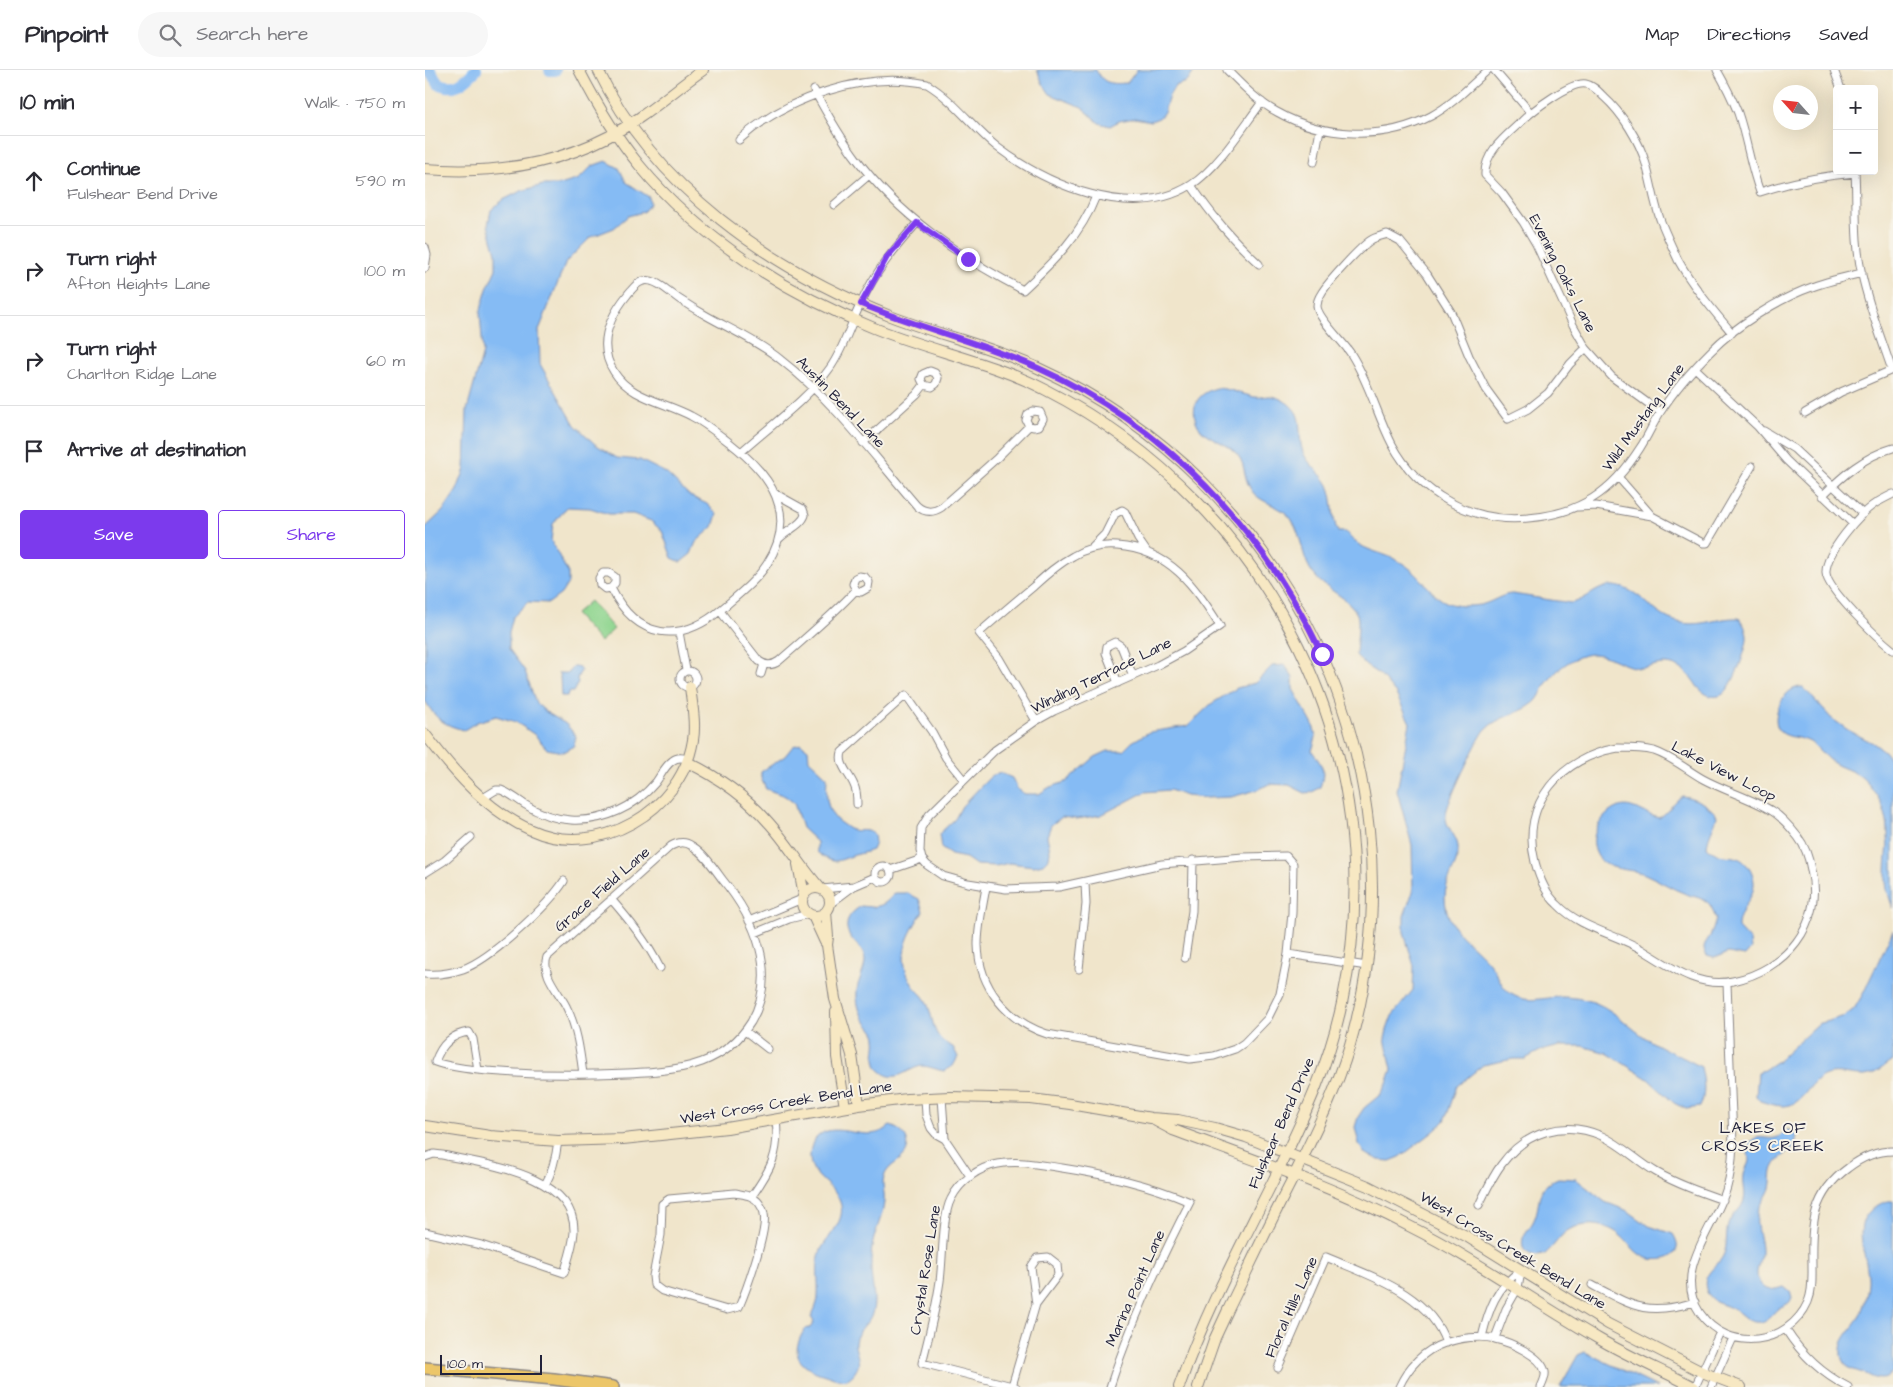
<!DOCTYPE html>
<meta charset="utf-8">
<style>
body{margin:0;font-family:"Architects Daughter",sans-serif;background:#f7f7f7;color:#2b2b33}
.controls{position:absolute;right:15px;top:15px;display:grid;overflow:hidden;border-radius:5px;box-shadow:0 5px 20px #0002}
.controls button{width:45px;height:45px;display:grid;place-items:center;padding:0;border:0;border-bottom:1px solid #e1e1e2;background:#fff;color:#2b2b33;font:25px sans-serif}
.compass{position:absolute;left:1348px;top:15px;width:45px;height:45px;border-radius:50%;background:#fff;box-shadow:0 5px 20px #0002;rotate:297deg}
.scale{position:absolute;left:15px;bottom:12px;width:102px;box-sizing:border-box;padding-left:5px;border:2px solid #22223b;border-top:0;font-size:14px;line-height:18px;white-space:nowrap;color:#22223b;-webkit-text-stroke:4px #f7f3e8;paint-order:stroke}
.stop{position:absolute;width:15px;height:15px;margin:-11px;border:4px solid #7c3aed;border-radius:50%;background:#fff}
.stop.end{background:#7c3aed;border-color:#fff;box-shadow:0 1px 5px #0008}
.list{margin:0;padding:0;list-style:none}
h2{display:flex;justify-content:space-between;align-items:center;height:65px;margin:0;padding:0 20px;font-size:21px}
h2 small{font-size:16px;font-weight:400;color:#7c7c81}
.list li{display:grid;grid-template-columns:32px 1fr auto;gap:15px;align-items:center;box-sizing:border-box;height:90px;padding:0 20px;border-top:1px solid #e1e1e2}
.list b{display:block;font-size:19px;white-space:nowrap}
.list p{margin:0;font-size:16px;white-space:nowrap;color:#7c7c81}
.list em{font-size:16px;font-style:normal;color:#7c7c81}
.actions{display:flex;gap:10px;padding:15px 20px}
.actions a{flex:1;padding:11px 0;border:1px solid #7c3aed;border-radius:5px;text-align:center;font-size:18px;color:#7c3aed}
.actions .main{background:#7c3aed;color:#fff}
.icon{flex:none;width:28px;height:28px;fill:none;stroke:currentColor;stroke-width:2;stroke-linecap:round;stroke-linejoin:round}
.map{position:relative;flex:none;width:1468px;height:1317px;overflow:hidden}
header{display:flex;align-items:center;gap:30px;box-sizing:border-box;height:70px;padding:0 25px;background:#fff;border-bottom:1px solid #e1e1e2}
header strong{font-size:24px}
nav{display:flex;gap:28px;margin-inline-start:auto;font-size:18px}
.search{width:350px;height:45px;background:#f7f7f7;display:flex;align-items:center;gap:12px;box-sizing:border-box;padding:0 18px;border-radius:28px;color:#7c7c81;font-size:19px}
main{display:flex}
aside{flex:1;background:#fff}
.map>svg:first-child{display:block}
</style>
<header>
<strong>Pinpoint</strong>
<div class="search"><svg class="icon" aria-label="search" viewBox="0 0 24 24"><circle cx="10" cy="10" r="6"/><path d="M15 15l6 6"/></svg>Search here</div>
<nav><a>Map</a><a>Directions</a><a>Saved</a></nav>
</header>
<main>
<aside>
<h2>10 min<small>Walk · 750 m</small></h2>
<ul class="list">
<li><svg class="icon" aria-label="ahead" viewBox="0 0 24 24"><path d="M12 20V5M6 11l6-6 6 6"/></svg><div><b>Continue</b><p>Fulshear Bend Drive</p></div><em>590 m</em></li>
<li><svg class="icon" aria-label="right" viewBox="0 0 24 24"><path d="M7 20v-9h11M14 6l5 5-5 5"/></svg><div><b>Turn right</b><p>Afton Heights Lane</p></div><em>100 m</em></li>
<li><svg class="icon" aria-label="right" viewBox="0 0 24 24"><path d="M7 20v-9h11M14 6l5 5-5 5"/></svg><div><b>Turn right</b><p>Charlton Ridge Lane</p></div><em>60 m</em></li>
<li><svg class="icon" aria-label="arrive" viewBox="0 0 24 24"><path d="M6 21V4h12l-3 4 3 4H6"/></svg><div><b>Arrive at destination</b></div></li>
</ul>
<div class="actions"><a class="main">Save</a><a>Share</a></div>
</aside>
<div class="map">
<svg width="1468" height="1317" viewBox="0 0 1468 1317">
<rect width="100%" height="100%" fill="#f7f3e8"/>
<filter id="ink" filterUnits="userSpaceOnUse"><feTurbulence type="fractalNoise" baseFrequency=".02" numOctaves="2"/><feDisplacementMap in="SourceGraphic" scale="10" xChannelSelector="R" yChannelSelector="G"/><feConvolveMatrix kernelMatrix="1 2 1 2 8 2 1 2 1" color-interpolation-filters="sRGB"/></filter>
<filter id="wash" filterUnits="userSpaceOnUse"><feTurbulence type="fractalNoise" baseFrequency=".0096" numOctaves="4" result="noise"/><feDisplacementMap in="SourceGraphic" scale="20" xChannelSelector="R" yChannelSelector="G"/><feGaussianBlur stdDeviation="1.12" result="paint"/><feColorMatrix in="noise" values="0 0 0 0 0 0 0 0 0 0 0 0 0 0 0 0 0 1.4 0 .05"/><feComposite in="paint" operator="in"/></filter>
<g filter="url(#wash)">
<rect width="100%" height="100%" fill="#f0e5cb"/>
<path fill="#8fd58f" stroke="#587c65" d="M165,531L189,559L175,572L150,544Z"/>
<path fill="#85bbf4" stroke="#546e98" d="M612,0H671C679,15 687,14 702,13L712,0H770L763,11L750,16L744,26L739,42L734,48L726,51L710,48L694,51L685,56L674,53L657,37L625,24L618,14Z
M181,91L194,98L201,112L224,127L225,134L218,142L203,146L189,158L166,167L141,192L114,260L115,294L150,355L170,374L192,388L215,390L241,403L265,426L282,434L292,444L288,457L271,472L266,484L256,492L247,488L237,461L226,451L208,444H184L165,438L142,437L128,454L126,471L143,503V513L136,524L124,533L103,532L88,547L84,562V579L100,601L111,633L121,642L141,654L151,666L149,676L138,682L122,679L110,665L91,652L71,646L52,652L39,660C19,655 10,649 0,630V458L18,441L32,420L40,399L42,340L58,282L55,243L62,219L71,199V183L63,155L66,140L78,130L96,121L118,115H135L154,109L167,96Z
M792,318C805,319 817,324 829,327C835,328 839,326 844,326C854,326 868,335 872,344C877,356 873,369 878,382C883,395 896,402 903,415C910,431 906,447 913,462H921C934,482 958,481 977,493C1009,513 1006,542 1055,535C1066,533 1077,524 1087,524C1102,526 1118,529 1132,531C1137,531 1143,533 1147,533C1162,530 1172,515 1189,516C1216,519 1225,542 1247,550C1272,560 1290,547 1314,548C1319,555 1322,559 1322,568C1322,579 1308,617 1298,624C1289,630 1278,624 1272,616C1264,603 1253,593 1237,594C1229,595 1222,598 1215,598C1196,597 1180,580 1160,585C1142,590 1129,602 1119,617C1117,622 1114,628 1110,632C1095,645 1074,645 1060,660C1052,670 1022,732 1021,744C1019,756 1031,764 1033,776C1035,794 1020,809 1020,827C1021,862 1046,870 1065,894C1073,903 1075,916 1085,923C1101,935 1118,927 1136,927C1147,927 1160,929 1171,933C1193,942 1208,962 1229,973C1244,982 1261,988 1276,997C1279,1011 1281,1024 1275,1037L1261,1039L1249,1033L1223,1009L1182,983L1157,976H1135L1115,981L1100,989H1088L1058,995L1032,1016L1020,1051L1008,1062L975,1087L965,1091L954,1090L939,1083L934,1074L930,1057L933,1047L939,1038L956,1024L962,1014L967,999L960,969L962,960L967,946L988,920L989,896L979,863V846L988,821L987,775L972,721L985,653L971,624L955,605L940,595L931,585C931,576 935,551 932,544C924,527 902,521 890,506C876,490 878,467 867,450C857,434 833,434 825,418C817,404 822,393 809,381C797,370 776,367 771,351C765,333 776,322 792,318Z
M860,595L868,608V619L888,655L891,667L887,681C897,695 901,700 895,717L888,722L880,723L864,715L844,714L832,720L806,727L781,728L761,726L745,720L720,722L676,745L652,749L637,747L626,755L622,766L625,781L624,788L618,794L609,796L584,793L571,796L551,795L541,788L526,785L516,778L514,764L530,749L537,736L566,706L576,703L587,708L593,720L600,724H614L625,717L641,712L670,687L683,681H698L707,672L724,662L763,656L786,634L812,618L830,613L847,596Z
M150,596L154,597L156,601L152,608L153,613L148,622H144L142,626H136L135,606L133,603H144L146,598Z
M1378,617L1406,648L1423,660L1448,673L1459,681L1468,693V838C1464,827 1460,816 1461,805C1461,780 1468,757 1456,733C1451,724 1443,712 1435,706C1427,700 1416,698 1407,692C1399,687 1393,677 1385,672C1376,667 1363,668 1356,662C1344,651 1356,622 1371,618C1373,617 1376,617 1378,617Z
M376,674L383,679L384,690L402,707C401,724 400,743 417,754C419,755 423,759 427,760C436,762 439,758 449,764L450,773L447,780C440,783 431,784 424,787C408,793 407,793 392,782V772L377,758L369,733L360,726L341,719L336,708V702L360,686L368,676Z
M1257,726C1269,727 1286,736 1292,746C1289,758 1283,765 1282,777C1298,791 1301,783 1315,789C1320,792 1325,798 1327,804C1336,825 1312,838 1313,858L1325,871L1326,879L1320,886L1303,883L1289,888L1282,886C1276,877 1280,874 1285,866C1288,861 1289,855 1291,849C1289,845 1288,839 1285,835C1280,828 1269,827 1261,824C1247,819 1234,810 1220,804C1201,797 1173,803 1169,775C1166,757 1187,731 1206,737C1216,739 1224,746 1234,748C1244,742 1247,733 1257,726Z
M470,823H482L494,829L498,841C483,865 471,885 486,912C490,920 499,925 502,933C510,952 506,968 528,977L533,987L528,996L519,1001C512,1000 504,996 497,996C483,998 472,1013 458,1003C443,993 455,977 450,964C448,960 444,956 441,952C434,943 431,931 432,920C433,910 440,901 440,890C439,876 420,869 422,854C423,845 429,841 436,836C453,838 458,837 470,823Z
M1468,860V991C1458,996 1452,1004 1440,1006C1427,1007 1414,1001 1401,1005C1383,1011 1379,1036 1358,1036C1351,1036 1342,1033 1335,1031L1331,1026L1333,1002L1339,1000L1355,989L1393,954L1420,946L1429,939L1438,924Z
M465,1056C477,1059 488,1071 480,1084C472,1095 459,1096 458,1113C458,1119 460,1126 459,1132C458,1146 451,1158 448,1172C446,1180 446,1190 446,1198C446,1213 452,1229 447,1244C443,1254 431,1261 430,1273C430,1284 438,1291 430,1302C428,1305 425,1308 422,1309C414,1311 407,1307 400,1305C373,1297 364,1284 380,1259L385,1258L389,1252L386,1247C389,1241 393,1233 393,1226C394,1210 390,1195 396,1180C403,1165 422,1151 415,1132C408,1111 379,1107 386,1078C387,1075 388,1070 391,1068C410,1047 442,1077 465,1056Z
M1362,1060L1369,1061L1371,1063C1375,1080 1355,1084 1349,1096C1345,1103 1347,1111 1345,1118C1342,1128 1333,1135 1332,1146C1330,1158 1337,1171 1336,1184C1335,1194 1328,1204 1335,1213C1342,1223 1349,1219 1359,1217L1365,1222L1367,1227C1365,1235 1360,1234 1354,1238C1347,1243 1345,1250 1336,1252C1321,1254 1318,1243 1306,1238C1296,1233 1287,1234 1282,1222C1275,1204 1291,1199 1298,1186C1304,1175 1299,1161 1305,1150C1308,1144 1314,1141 1317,1135C1323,1124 1317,1116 1319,1105C1319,1100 1323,1096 1324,1091C1324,1084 1321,1079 1325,1073C1332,1063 1340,1070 1350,1068C1355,1067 1358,1063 1362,1060Z
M1133,1108L1151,1109L1180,1132L1203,1141L1224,1156L1248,1164C1251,1169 1254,1175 1251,1181C1249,1186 1244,1188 1239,1189C1212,1193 1209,1175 1191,1162C1183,1157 1172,1154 1162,1155C1136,1157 1136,1170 1120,1184C1111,1188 1104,1185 1098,1178C1095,1164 1104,1161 1109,1150C1117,1132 1109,1118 1133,1108Z
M1462,1131H1468V1302C1459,1313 1451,1309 1441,1304C1430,1300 1418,1299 1416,1285C1414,1270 1425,1262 1432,1251C1438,1240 1442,1227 1443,1214C1445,1183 1417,1148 1462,1131Z
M1160,1282L1232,1317H1135L1153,1285Z"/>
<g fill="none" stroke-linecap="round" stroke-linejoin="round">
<path stroke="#85bbf4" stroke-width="12" d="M4,0L14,14C31,21 40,11 51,0
M125,0H130"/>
</g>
</g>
<g filter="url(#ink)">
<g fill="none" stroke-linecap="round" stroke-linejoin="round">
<g stroke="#898483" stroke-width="9">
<path id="street" d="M802,0C817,15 833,32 852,42C898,68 959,71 1006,46C1027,35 1045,16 1063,0
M1069,0L1105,42
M1292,0C1300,14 1307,28 1313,43C1322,69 1325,96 1335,122C1368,111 1396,106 1430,103
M1409,0L1416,19
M389,20C402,44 415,67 431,88C474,146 535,187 598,220C628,192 656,165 671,126
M314,70C360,28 441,0 502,14C529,30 548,58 572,77C622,115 707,152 766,115C792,99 818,57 837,32
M889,92L895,59
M766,115C788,147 806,168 834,194
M409,135L444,105
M0,177L2,185L0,198
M1161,278L1145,294L1123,323L1103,339L1083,349L1061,319L1044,286L1026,242L1002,204L975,171L962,164C957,166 950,167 946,170C935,177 902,213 896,224C894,227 892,232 892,236C892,248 919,272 926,284C944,312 952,345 967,374C993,423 1048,454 1103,448C1155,444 1187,422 1215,378C1223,366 1228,353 1236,341C1250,319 1267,300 1286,281C1309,257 1355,228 1387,217C1403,211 1420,207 1437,203
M1270,298L1333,357L1361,390L1428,454
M1235,342L1187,307L1161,278L1148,255L1111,174L1098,152L1077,123L1060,105C1059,82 1081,66 1097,51C1107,41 1146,11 1161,14C1168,15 1174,22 1179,27C1197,43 1214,70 1221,94C1226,112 1229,131 1235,149C1240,162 1247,177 1253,190C1268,217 1288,240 1307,263
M1380,343L1416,322L1467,300C1456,268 1444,237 1437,205C1429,171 1432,136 1430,101
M1339,361L1369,379L1438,444
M438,373L492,324L499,315L496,309L498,304L505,301L510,303L513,308L511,314L507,317L499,315
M316,382C344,357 384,328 405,298C419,278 425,255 436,233C450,202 469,179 492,153
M1194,408L1227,446L1278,473H1282L1327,396
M351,424L378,439L380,445C377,455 361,461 354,469
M1468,424C1462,427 1456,430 1451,433C1435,443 1400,483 1401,503C1402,520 1454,569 1468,580
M1397,426C1417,406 1440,386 1468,378
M1153,437L1171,436L1227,446
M666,478L680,464L690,444L697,440L700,442L713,469L722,482
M186,518L190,513V507L184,503H178L174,508L175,515L180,519L186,518C212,570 255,575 298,538C313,525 331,511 342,494C374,444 346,405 305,373C292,363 280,353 266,346C240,332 205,328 189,302C171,274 185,246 203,224C209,217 215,208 226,211C236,213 245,223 254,229C263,235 273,241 282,246C307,260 334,272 356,290C408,330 449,386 492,436C500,443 508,443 517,437L572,388L604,356L609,357L614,356L618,349L615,342L608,341L603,344L601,350L604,356
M295,541L334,591C341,596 347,596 354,591C380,568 407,546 431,520L428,514L430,508L434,506L440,507L444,512L443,518L436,522L431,520
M254,562L261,600
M255 609a8 8 0 1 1 16 0a8 8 0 1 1-16 0Z
M336,604L339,594
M693,613L681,583L682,576L690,572L696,576L708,606
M1193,678C1205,678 1218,678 1229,681C1247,687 1262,700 1278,709C1300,721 1326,728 1347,741C1357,747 1366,758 1373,767C1380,776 1384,788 1386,800C1399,855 1360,900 1308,911C1274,919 1244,896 1216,879C1188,863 1155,858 1132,834C1120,823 1114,807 1110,792C1095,733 1137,687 1193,678Z
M58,728L71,720H76C84,723 92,729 99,734C113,743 129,749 146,750C179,752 210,737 231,712C236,705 240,696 247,691C252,687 256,687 261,689L262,692
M432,734C432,728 432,721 429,715C424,703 413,695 417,682L481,625L507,662L521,688L538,709
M450 804a8 8 0 1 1 16 0a8 8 0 1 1-16 0Z
M465,800L497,789
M0,803L19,791L46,767
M561,817C558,836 553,855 553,875C554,917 582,951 622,964L765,989L789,986L810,979L819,973L843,948L855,924L863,884L867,843L868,794L861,786L818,787L737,794L634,817L581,819L543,813L518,806L502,795L497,789L495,781L496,758L504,745L570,680L611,651L629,641L733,595L759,581L795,556C769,515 745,480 692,476C677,475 661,478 648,486C633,494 621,505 609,516C590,532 572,547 554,563L574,588L611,651
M397,819L429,816
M186,829C205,851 222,872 235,898
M405,834L429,816L450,807
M324,851L377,829
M330,863L364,849L384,844
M863,884L942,896
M760,888L767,841L768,790
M654,899L661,834L660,813
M0,904C12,905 26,903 38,899C66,889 123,836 139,811
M1302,913C1303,949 1305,986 1306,1022C1307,1053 1311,1086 1302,1117C1291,1157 1246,1201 1275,1243C1303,1284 1364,1275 1383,1232C1388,1220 1387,1207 1387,1195C1386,1154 1387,1124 1423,1098C1436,1088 1452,1081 1468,1081
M320,961L343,979
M53,1000L48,969L44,962C26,964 16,975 10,992C27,998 45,999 62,1001C98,1004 133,1005 168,1004C200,1003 248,1003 277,992C298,984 314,971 326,952C354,903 330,849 297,809C289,798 279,783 267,776C260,771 253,772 246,776L122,887C116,904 134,922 141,936C152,957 155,981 158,1004
M500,1028L501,1045L506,1058L511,1064L520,1069L545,1106
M517,1028L520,1069
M0,1087L9,1084L17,1085C58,1094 151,1104 149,1162C148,1177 143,1190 139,1203L56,1175L0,1162
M120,1115C128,1101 131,1087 133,1071
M310,1123C320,1125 328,1125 334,1133C336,1136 339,1141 339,1144C343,1160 321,1221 314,1237L302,1240L237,1221L229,1215L228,1206L236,1165L237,1134L244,1129Z
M327,1126C346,1099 355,1083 351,1049
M1054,1135C1061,1121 1067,1107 1076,1095C1100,1062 1139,1049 1177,1066C1197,1075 1212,1091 1231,1102C1252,1114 1275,1122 1298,1130
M1167,1215C1209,1237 1222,1246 1270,1232
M1361,1260C1377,1285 1397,1304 1423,1317
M1057,1267C1064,1238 1071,1218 1096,1200
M1070,1268L1081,1239L1093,1218L1096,1200
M853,1298L901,1187C945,1206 1004,1223 1021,1273
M587,1316L611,1234L633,1205L632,1194L623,1187L612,1188L606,1197L611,1234
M591,1317L497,1293C504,1266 511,1239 515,1211C518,1190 517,1146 526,1129C535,1111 554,1097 573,1094C594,1090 616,1095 637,1098C682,1105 723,1114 765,1132C734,1192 706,1252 685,1317
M974,1317C983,1297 999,1280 1020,1273C1034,1268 1056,1265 1070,1269C1085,1272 1117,1286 1120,1302C1121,1307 1118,1312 1116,1317
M1270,1317L1295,1262
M1286,1317L1308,1268"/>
</g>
<g stroke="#898483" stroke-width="12">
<path id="secondary" d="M154,0C171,33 191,67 215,96C274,168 363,224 449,258C506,281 567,292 621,320C846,435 971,684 917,933C903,999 877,1051 848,1111C814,1179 779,1245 754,1317
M173,0C230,118 346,199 465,246C514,265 565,276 613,298C864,412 998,694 929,960C916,1012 892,1058 869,1106C846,1150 825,1195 803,1240L790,1268L773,1317
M0,99C76,105 151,92 214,48C236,33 256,15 278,0
M0,664C28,701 62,741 106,760C172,790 257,741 268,670C271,653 267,634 265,617
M262,692C293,707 322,727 345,754C363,774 377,798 395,818
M373,794L379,825
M377 832a14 14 0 1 1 28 0a14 14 0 1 1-28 0Z
M401,842L403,867L402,875L410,929L427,985L434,1035
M388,846L400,872
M411,942L412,987L420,1037
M731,1051L748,1060C829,1090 910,1117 986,1157C1052,1190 1111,1233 1174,1269C1205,1287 1238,1301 1269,1317
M0,1056L65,1066L133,1071L198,1069L302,1058L434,1035L482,1029L525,1027L606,1029L645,1034L726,1048L753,1050L790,1058L821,1067L943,1116L1041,1166L1183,1254L1277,1302L1316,1317"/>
</g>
<g stroke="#898483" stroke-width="14">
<path id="primary" d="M0,1298L129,1309L188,1317"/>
</g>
<use href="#street" stroke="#fff" stroke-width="7"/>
<use href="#secondary" stroke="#f7e8c3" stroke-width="10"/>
<use href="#primary" stroke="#ecc669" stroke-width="11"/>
</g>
</g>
<g fill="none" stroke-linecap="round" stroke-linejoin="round" filter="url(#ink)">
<path stroke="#7c3aed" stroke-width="6" d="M543,189L492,153L462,187L436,234C494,258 556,272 613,298C740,355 838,459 897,584"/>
</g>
<g text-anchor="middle" stroke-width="4" stroke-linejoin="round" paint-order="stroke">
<g font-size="15" fill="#22223b" stroke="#f7f3e8">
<text transform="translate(1138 203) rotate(63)" y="5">Evening Oaks Lane</text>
<text transform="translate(416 332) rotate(46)" y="5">Austin Bend Lane</text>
<text transform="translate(1218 347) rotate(-54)" y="5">Wild Mustang Lane</text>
<text transform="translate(676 605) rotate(-26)" y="5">Winding Terrace Lane</text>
<text transform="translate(1299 701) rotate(27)" y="5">Lake View Loop</text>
<text transform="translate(177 819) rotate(-41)" y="5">Grace Field Lane</text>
<text transform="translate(361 1032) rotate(-9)" y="5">West Cross Creek Bend Lane</text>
<text transform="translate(856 1053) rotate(-66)" y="5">Fulshear Bend Drive</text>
<text transform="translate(1088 1180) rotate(31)" y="5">West Cross Creek Bend Lane</text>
<text transform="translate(500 1200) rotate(-81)" y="5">Crystal Rose Lane</text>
<text transform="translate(710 1218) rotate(-66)" y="5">Marina Point Lane</text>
<text transform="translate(866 1237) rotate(-66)" y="5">Floral Hills Lane</text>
</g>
<g font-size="16" letter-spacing="1" fill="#22223b" stroke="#f7f3e8">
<text x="1338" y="1063">LAKES OF<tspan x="1338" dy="18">CROSS CREEK</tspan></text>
</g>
</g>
</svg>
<div class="controls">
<button>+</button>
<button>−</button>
</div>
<svg class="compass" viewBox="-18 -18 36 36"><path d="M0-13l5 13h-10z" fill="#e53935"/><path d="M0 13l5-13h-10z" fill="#7c7c81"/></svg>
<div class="scale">100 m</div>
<div class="stop" style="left:897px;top:584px"></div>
<div class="stop end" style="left:543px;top:189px"></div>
</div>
</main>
